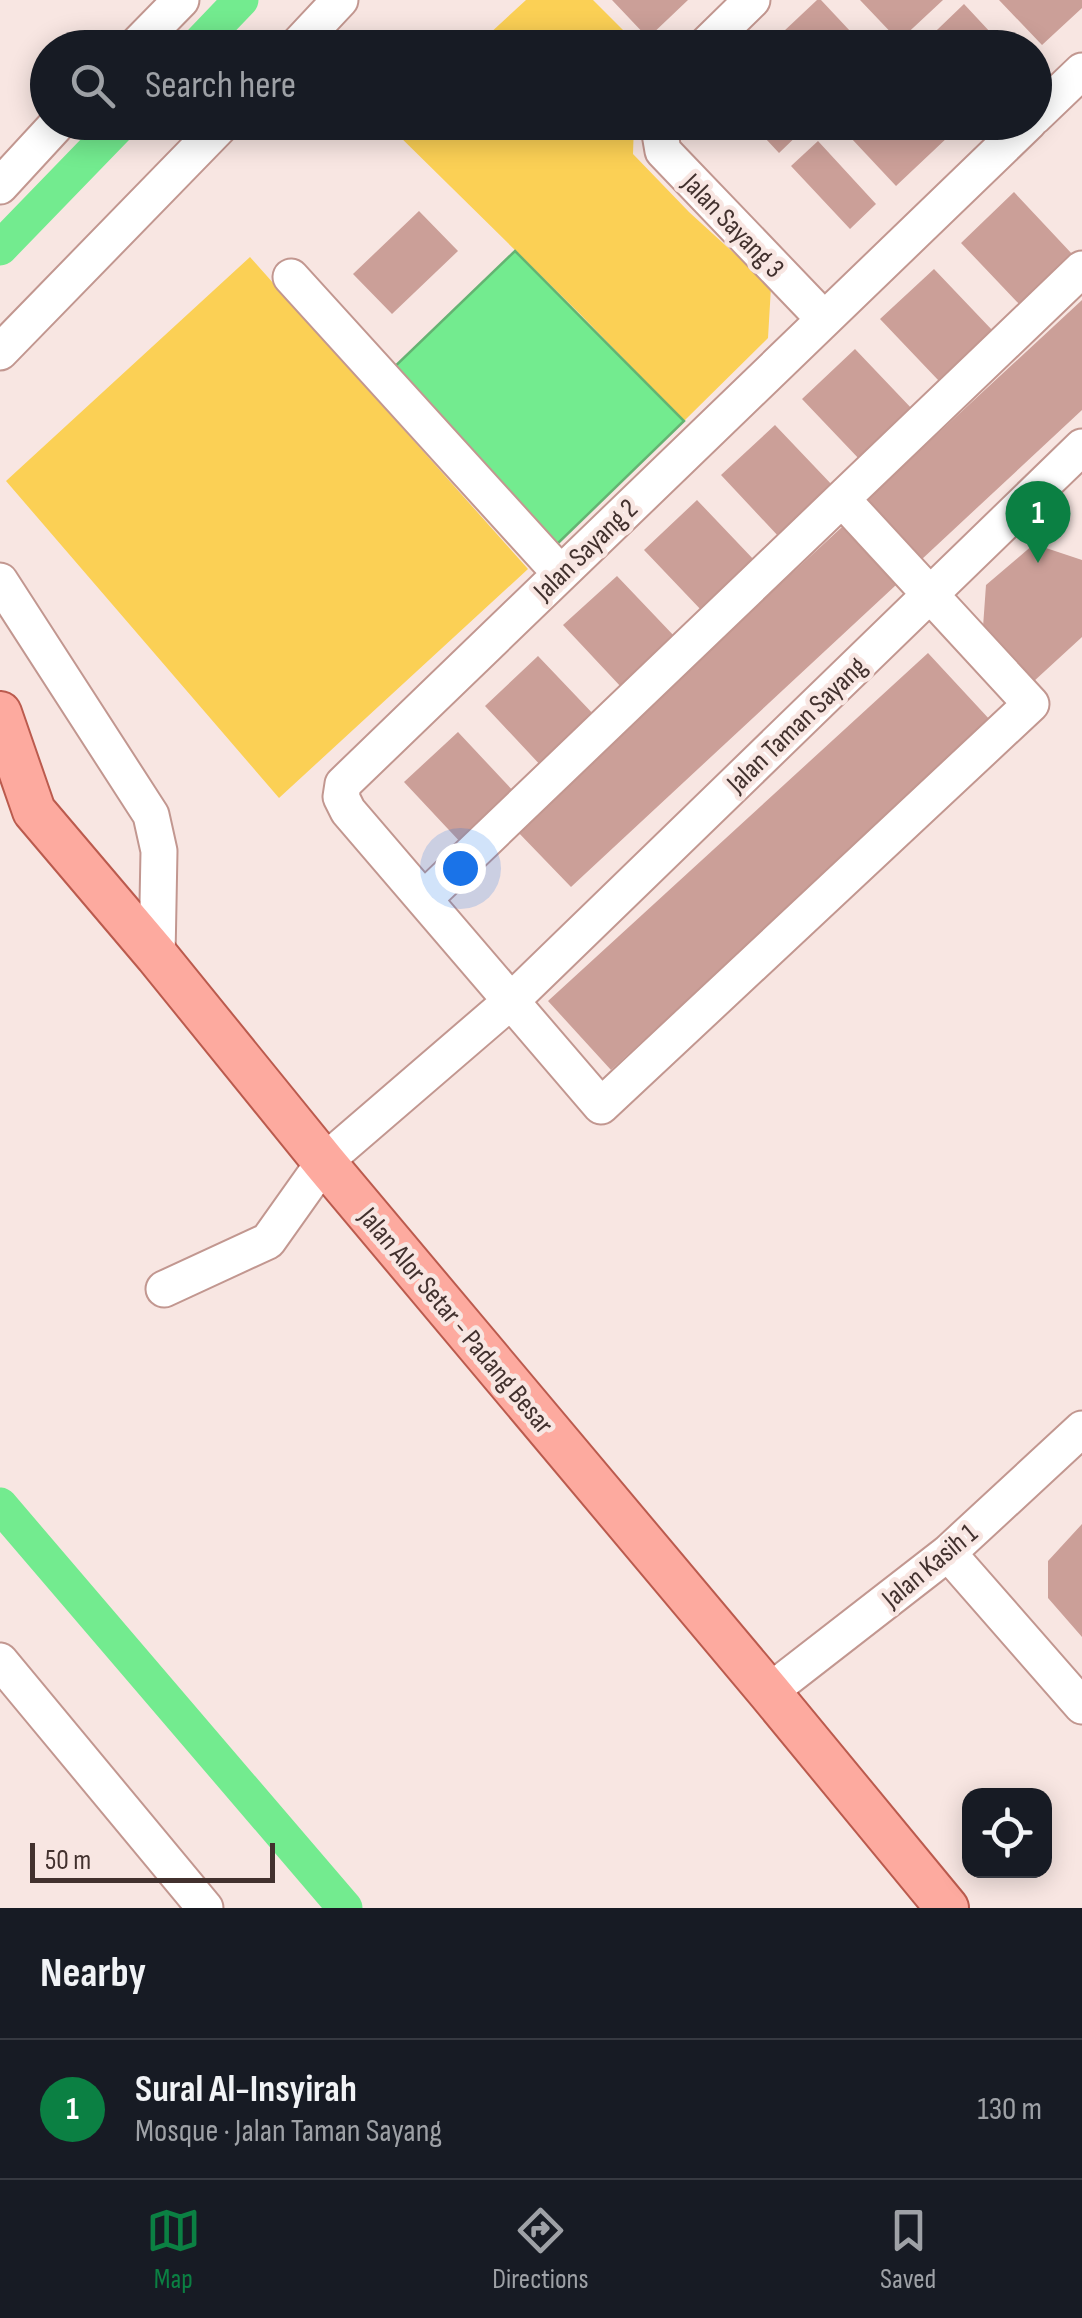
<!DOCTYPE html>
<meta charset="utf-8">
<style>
body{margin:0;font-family:"Sofia Sans Condensed",sans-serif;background:#242831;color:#f1f3f6}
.controls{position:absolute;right:30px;bottom:30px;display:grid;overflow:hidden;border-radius:20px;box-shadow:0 5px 25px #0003}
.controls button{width:90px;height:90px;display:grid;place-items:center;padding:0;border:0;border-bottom:2px solid #363941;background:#171b24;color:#f1f3f6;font:50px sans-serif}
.scale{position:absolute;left:30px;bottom:25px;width:245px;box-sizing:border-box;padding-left:10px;border:5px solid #42312e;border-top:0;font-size:28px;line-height:35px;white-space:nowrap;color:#42312e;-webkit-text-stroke:8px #f8e6e2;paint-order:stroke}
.you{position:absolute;left:460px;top:868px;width:35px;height:35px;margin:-25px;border:8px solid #fff;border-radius:50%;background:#1a73e8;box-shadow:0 0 0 15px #1a73e833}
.badge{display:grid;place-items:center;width:65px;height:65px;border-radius:50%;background:#0b8043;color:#fff;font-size:32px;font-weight:700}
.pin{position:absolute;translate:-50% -82px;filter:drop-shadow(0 2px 5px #0008)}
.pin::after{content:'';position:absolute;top:52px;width:35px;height:30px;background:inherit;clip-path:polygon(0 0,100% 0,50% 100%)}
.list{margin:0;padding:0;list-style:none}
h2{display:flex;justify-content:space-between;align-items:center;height:130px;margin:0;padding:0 40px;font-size:42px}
h2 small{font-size:32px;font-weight:400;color:#9ea1a6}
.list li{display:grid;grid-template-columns:65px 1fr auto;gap:30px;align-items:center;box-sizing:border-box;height:140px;padding:0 40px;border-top:2px solid #363941}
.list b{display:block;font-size:38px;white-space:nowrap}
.list p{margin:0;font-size:32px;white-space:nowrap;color:#9ea1a6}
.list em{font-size:32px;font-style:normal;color:#9ea1a6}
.icon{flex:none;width:55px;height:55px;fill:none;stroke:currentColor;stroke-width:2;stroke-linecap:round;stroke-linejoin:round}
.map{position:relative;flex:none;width:1082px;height:1908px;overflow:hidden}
.search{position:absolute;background:#171b24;box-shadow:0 5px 25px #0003;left:30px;right:30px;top:30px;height:110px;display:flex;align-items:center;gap:25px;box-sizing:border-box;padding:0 35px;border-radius:55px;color:#9ea1a6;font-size:38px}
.sheet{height:270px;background:#171b24}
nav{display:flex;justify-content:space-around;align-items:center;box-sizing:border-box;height:140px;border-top:2px solid #363941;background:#171b24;font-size:28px;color:#9ea1a6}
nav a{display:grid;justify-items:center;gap:5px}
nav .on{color:#0b8043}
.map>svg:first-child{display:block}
</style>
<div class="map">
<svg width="1082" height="1908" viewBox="0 0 1082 1908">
<rect width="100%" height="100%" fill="#f8e6e2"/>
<path fill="#fbd055" d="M526,0H593L640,47H475Z
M395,122L634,123L633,154L689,212L771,287L768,338L684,421L580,314L390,127Z
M250,257L528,569L279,798L6,481Z"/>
<path fill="#73eb8f" stroke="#64b372" stroke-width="2.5" d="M515,251L684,421L553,548L387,374Z"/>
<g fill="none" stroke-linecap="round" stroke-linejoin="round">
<path stroke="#73eb8f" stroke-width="35" d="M195,48L241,0
M0,248L122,122
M0,1505L345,1908"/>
</g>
<path fill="#cb9f98" d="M612,0H688L648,38Z
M817,0H821L866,48H766Z
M860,0H943L899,41Z
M999,0H1082V8L1042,45Z
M964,4L1005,48H918L938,29Z
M750,122H800L805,128L779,153Z
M836,122H936L949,136L896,186Z
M818,141L876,204L850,229L791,166Z
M1014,192L1073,255L1020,305L961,243Z
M419,211L458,251L392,314L353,274Z
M934,269L993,331L939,381L880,319Z
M1082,300V410L921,560L865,501Z
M855,349L914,411L861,461L802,399Z
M775,425L834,487L780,538L721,475Z
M697,500L756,562L703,612L644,550Z
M842,527L896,585L571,887L515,829Z
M1034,544L1082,560V637L1033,682L983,627L986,585Z
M617,576L676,638L622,688L563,625Z
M928,653L991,721L611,1070L548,1001Z
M538,656L597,718L544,769L485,706Z
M458,732L517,795L463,845L404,782Z
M1082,1524V1637L1048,1598V1561Z"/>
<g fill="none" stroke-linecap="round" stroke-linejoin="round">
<g stroke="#c29790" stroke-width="39">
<path id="minor" d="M134,48L181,0
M295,48L340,0
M703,48L752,0
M1034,117L1082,71
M658,122L663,151L824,319
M0,186L59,122
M291,277L560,573
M0,352L224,122
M842,499L1031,704L601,1106L348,811L341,797L343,784L1029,122
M0,581L151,815L159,851L157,956
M424,899L1082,269
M164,1289L268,1241L324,1162L511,1001L1082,447
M948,1553L1082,1706
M0,1661L205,1908
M769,1692L948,1553L1082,1429"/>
</g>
<g stroke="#bb5b4e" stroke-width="46">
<path id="major" d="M0,713L34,811L157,956L324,1162L769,1692L947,1908"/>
</g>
<use href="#minor" stroke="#fff" stroke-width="35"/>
<use href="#major" stroke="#fdaa9f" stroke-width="42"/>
</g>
<g text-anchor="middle" stroke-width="9" stroke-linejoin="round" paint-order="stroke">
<g font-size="28" fill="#42312e" stroke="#f8e6e2">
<text transform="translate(734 225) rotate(46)" y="10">Jalan Sayang 3</text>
<text transform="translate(585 549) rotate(-44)" y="10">Jalan Sayang 2</text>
<text transform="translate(796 724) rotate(-44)" y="10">Jalan Taman Sayang</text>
<text transform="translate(457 1320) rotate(50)" y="10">Jalan Alor Setar - Padang Besar</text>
<text transform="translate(929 1565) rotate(-40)" y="10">Jalan Kasih 1</text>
</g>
</g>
</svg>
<div class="controls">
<button><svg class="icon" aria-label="locate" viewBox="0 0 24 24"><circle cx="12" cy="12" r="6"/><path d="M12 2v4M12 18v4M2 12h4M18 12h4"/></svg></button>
</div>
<div class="scale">50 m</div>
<div class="you"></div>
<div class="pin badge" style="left:1038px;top:563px">1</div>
<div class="search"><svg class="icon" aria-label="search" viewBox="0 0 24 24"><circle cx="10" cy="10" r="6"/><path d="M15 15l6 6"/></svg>Search here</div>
</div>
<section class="sheet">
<h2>Nearby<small></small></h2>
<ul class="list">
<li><span class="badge">1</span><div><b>Sural Al-Insyirah</b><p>Mosque · Jalan Taman Sayang</p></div><em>130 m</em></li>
</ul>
</section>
<nav>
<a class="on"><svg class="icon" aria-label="map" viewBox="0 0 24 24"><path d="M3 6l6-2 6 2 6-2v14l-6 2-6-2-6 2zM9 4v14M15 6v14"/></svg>Map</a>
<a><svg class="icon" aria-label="directions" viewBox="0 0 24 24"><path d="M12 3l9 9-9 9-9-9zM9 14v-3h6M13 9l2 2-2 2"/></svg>Directions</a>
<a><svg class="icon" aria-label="saved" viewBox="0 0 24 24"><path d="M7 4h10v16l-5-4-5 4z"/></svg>Saved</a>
</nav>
